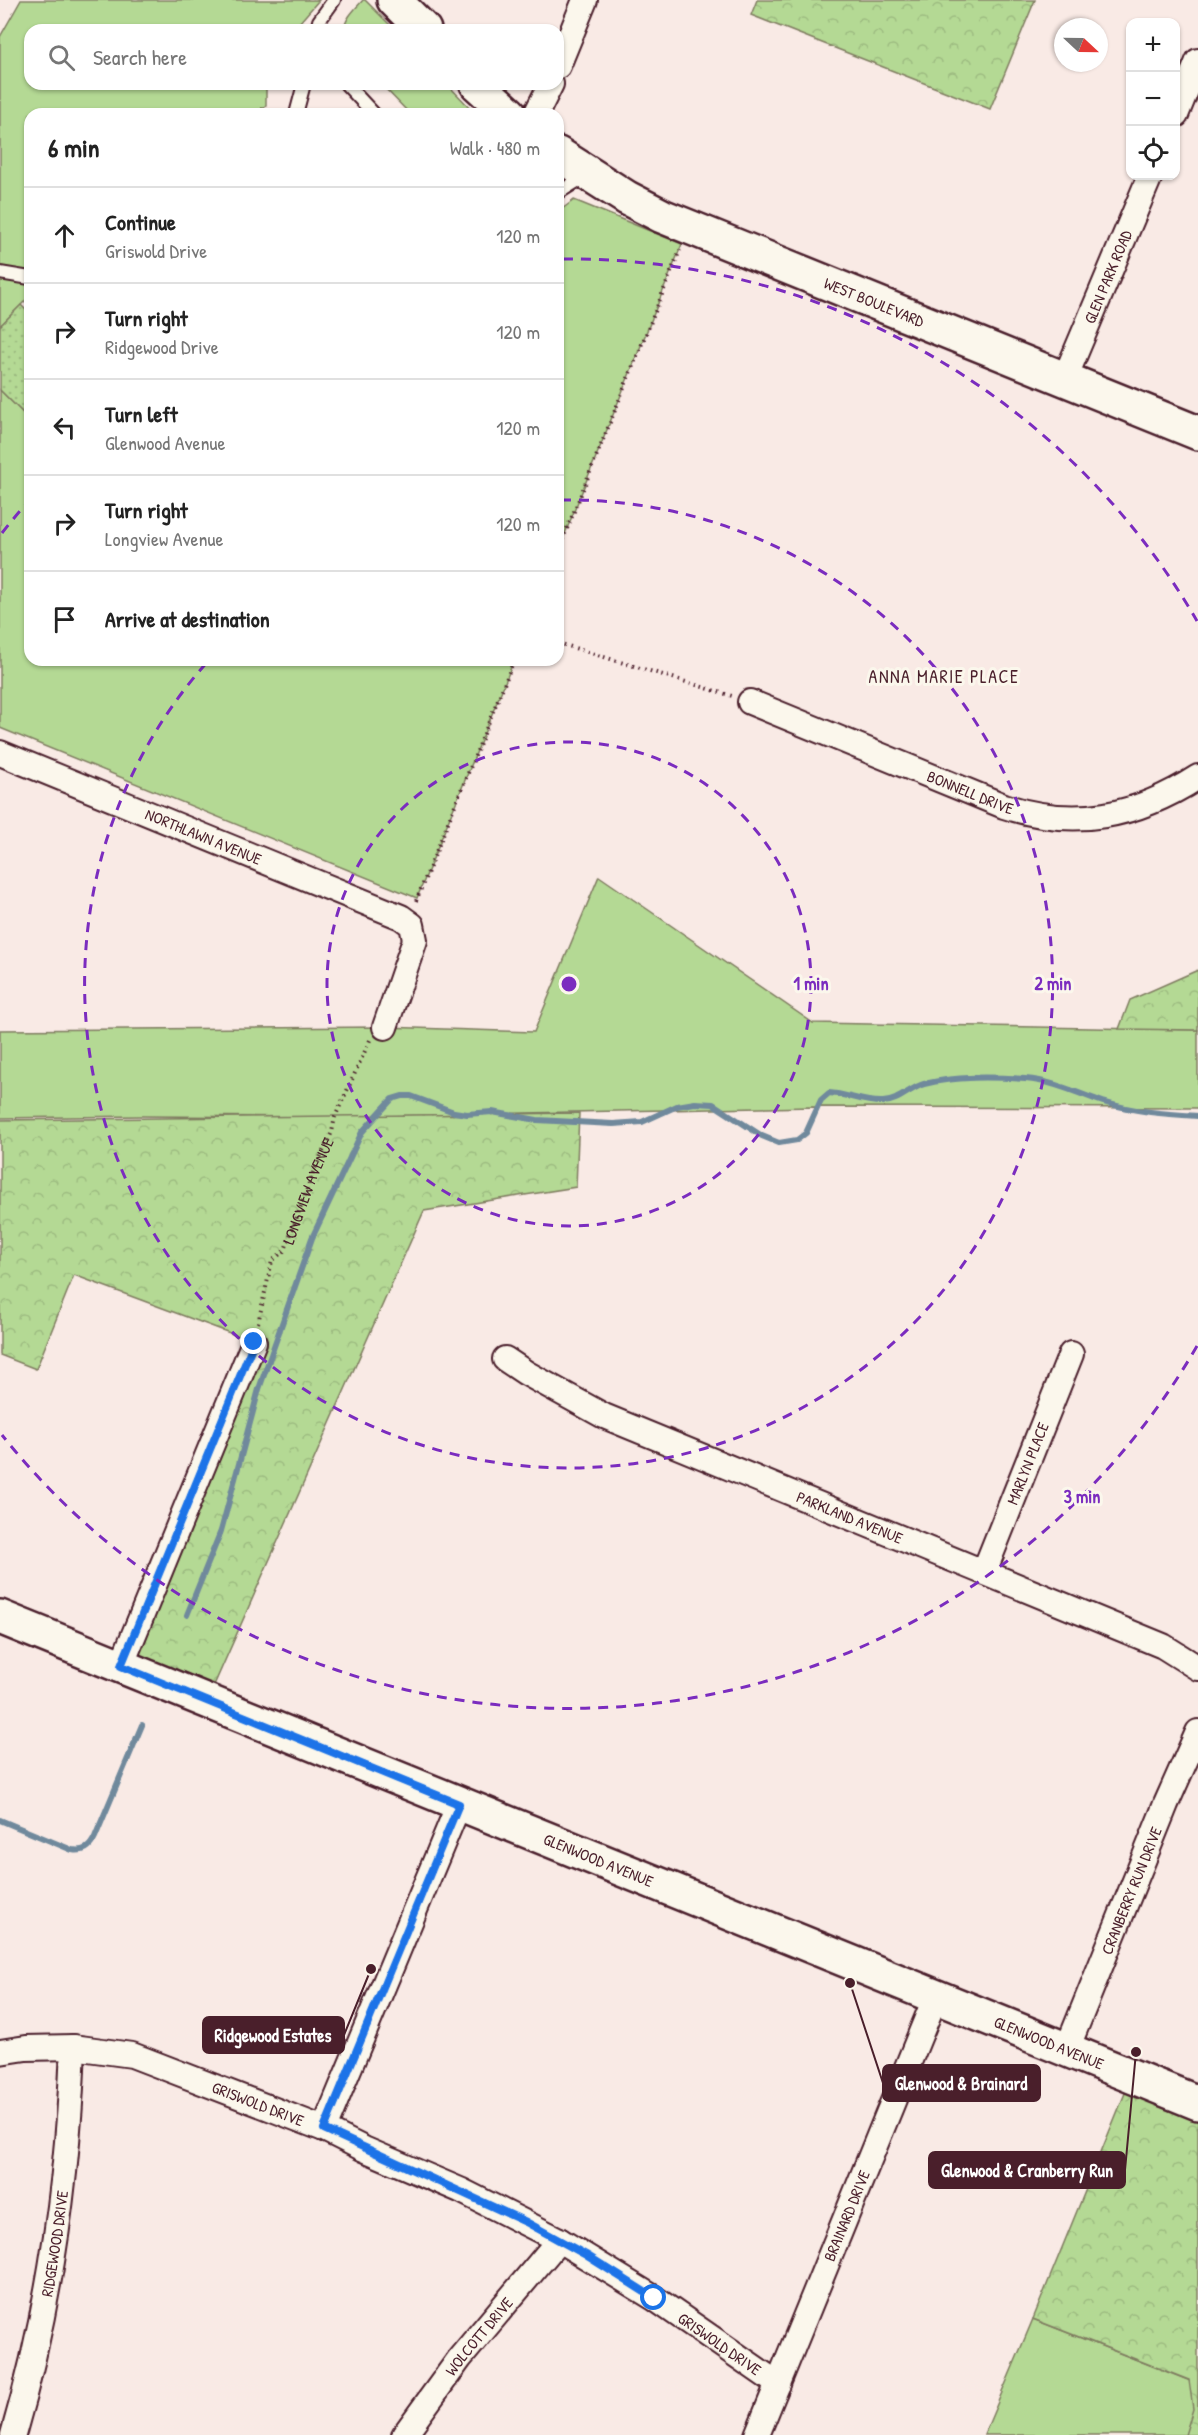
<!DOCTYPE html>
<meta charset="utf-8">
<style>
body{margin:0;font-family:"Patrick Hand",sans-serif;background:#f6f6f6;color:#222}
.controls{position:absolute;right:18px;top:18px;display:grid;overflow:hidden;border-radius:12px;box-shadow:0 2px 4px #0004}
.controls button{width:54px;height:54px;display:grid;place-items:center;padding:0;border:0;border-bottom:2px solid #e0e0e0;background:#fff;color:#222;font:30px sans-serif}
.compass{position:absolute;left:1054px;top:18px;width:54px;height:54px;border-radius:50%;background:#fff;box-shadow:0 2px 4px #0004;rotate:112deg}
.stop{position:absolute;width:18px;height:18px;margin:-14px;border:4px solid #1a73e8;border-radius:50%;background:#fff}
.stop.end{background:#1a73e8;border-color:#fff;box-shadow:0 2px 6px #0008}
.list{margin:0;padding:0;list-style:none}
h2{display:flex;justify-content:space-between;align-items:center;height:78px;margin:0;padding:0 24px;font-size:26px}
h2 small{font-size:20px;font-weight:400;color:#767676}
.list li{display:grid;grid-template-columns:39px 1fr auto;gap:18px;align-items:center;box-sizing:border-box;height:96px;padding:0 24px;border-top:2px solid #e0e0e0}
.list b{display:block;font-size:22px;white-space:nowrap}
.list p{margin:0;font-size:20px;white-space:nowrap;color:#767676}
.list em{font-size:20px;font-style:normal;color:#767676}
.icon{flex:none;width:33px;height:33px;fill:none;stroke:currentColor;stroke-width:2;stroke-linecap:round;stroke-linejoin:round}
.map{position:relative;flex:none;width:1198px;height:2435px;overflow:hidden}
.search{position:absolute;background:#fff;box-shadow:0 2px 4px #0004;left:24px;top:24px;width:540px;height:66px;display:flex;align-items:center;gap:15px;box-sizing:border-box;padding:0 21px;border-radius:18px;color:#767676;font-size:22px}
.panel{position:absolute;background:#fff;box-shadow:0 2px 4px #0004;left:24px;top:108px;width:540px;height:558px;border-radius:18px}
.map>svg:first-child{display:block}
</style>
<div class="map">
<svg width="1198" height="2435" viewBox="0 0 1198 2435">
<defs>
<pattern id="forest-crowns" width="20" height="18" patternUnits="userSpaceOnUse" patternTransform="scale(1.5)"><rect width="20" height="18" fill="#b4d994"/><path d="M2 6a3 3 0 1 1 6 0M12 15a3 3 0 1 1 6 0" fill="none" stroke="#9cba80"/></pattern>
<pattern id="park-dots" width="8" height="8" patternUnits="userSpaceOnUse" patternTransform="scale(1.5)"><rect width="8" height="8" fill="#b4d994"/><path d="M2 2h.1M6 6h.1" fill="none" stroke="#9cba80" stroke-width="1.8" stroke-linecap="round"/></pattern>
</defs>
<rect width="100%" height="100%" fill="#f9eae5"/>
<filter id="ink" filterUnits="userSpaceOnUse"><feTurbulence type="fractalNoise" baseFrequency=".0167" numOctaves="2"/><feDisplacementMap in="SourceGraphic" scale="12" xChannelSelector="R" yChannelSelector="G"/><feConvolveMatrix kernelMatrix="1 2 1 2 8 2 1 2 1" color-interpolation-filters="sRGB"/></filter>
<g filter="url(#ink)">
<path fill="#b4d994" stroke="#7f7c60" stroke-width="1.5" d="M21,0H319L293,30H30V84H266V106L258,114H30V296L0,326V37Z
M363,0H365L395,30H344C345,18 355,9 363,0Z
M381,84H447L476,114H410Z
M574,200L682,244L558,551V212Z
M0,390L30,420V660H514L417,898L0,728Z
M599,876L813,1023L1198,1030V1108L812,1107L335,1117L139,1116L0,1118V1030L385,1027L534,1032Z
M1033,2319L1198,2384V2435H984Z"/>
<path fill="url(#forest-crowns)" stroke="#7f7c60" stroke-width="1.5" d="M757,0H1035L990,109L751,15Z
M1198,970V1030L1119,1029L1130,1000Z
M579,1113L576,1187L424,1211L207,1701L121,1666L254,1342L74,1275L36,1369L0,1355V1120Z
M1132,2076L1198,2103V2435H1185L1193,2409L1189,2380L1033,2319Z"/>
<path fill="url(#park-dots)" stroke="#7f7c60" stroke-width="1.5" d="M21,305L30,314V420L0,390V326Z"/>
<g fill="none" stroke-linecap="round" stroke-linejoin="round">
<path stroke="#6f899c" stroke-width="6" d="M187,1615L221,1531L259,1389L312,1238L362,1132L392,1099L402,1096H411L454,1112L467,1114L492,1112L537,1120L613,1124L642,1122L677,1106L695,1103L713,1104L762,1136L779,1143L797,1140L806,1133L821,1100L829,1093C847,1094 864,1103 883,1102C898,1102 910,1088 924,1084C956,1076 992,1077 1025,1079C1053,1081 1077,1093 1103,1102C1135,1112 1165,1114 1198,1116
M0,1820L72,1850C84,1852 90,1848 95,1837L142,1725"/>
<g stroke="#4a1f2b" stroke-width="16">
<path id="lane" d="M317,30L319,21L334,0
M346,84L374,114
M296,114L304,84
M558,193L585,176
M0,273L30,278"/>
</g>
<g stroke="#4a1f2b" stroke-width="28">
<g id="street">
<path d="M558,66L585,0"/>
<path d="M536,114L551,84"/>
<path d="M1176,115L1198,61"/>
<path id="s2" d="M1065,378L1150,176"/>
<path id="s3" d="M750,702L1004,806C1075,829 1136,817 1198,777"/>
<path id="s4" d="M0,753L401,917L412,925L415,940L385,1027"/>
<path id="s5" d="M505,1359L526,1373L604,1416L1163,1646L1198,1668"/>
<path id="s6" d="M984,1572L1071,1354"/>
<path d="M121,1666L254,1342"/>
<path id="s7" d="M1067,2049L1166,1804L1198,1732"/>
<path id="s8" d="M0,2052L26,2048L73,2047L132,2055L324,2129L364,2149L460,2190L559,2240L654,2298L778,2384"/>
<path d="M324,2129L459,1804"/>
<path id="s9" d="M13,2435C50,2308 68,2180 73,2047"/>
<path id="s10" d="M404,2435L460,2358L559,2240"/>
<path id="s11" d="M757,2435L936,1996"/>
</g>
</g>
<g stroke="#4a1f2b" stroke-width="38">
<g id="secondary">
<path d="M394,0L424,30"/>
<path d="M477,84L510,114"/>
<path id="s12" d="M558,154L627,198L662,216L1198,433"/>
<path id="s13" d="M0,1617L1198,2103"/>
</g>
</g>
<g stroke="#4a1f2b" stroke-width="4" stroke-dasharray="1.5 4.5" stroke-linecap="butt">
<path d="M258,114L266,106"/>
<path d="M558,551L680,250"/>
<path d="M558,643L732,696"/>
<path d="M416,901L514,660"/>
<path id="s1" d="M258,1323L272,1261L285,1250L312,1175L332,1132L335,1117L370,1040"/>
</g>
<use href="#lane" stroke="#fbf7ec" stroke-width="12"/>
<use href="#street" stroke="#fbf7ec" stroke-width="24"/>
<use href="#secondary" stroke="#fbf7ec" stroke-width="33"/>
</g>
</g>
<g fill="none" stroke-linecap="round" stroke-linejoin="round" filter="url(#ink)">
<path stroke="#1a73e8" stroke-width="8" d="M254,1342L121,1666L459,1804L324,2129L526,2222L586,2255L654,2298"/>
</g>
<g fill="none" stroke="#7b2cbf" stroke-width="3" stroke-dasharray="10 8">
<circle cx="569" cy="984" r="242"/>
<path d="M561 500A484 484 0 1 1 209 660"/>
<path d="M1197 1346A725 725 0 0 1 2 1435M2 533A725 725 0 0 1 26 504M563 259A725 725 0 0 1 1197 621"/>
</g>
<g text-anchor="middle" stroke-width="6" stroke-linejoin="round" paint-order="stroke">
<g font-size="16" fill="#4a1f2b" stroke="#fbf7ec">
<text dy="6" stroke="none"><textPath href="#s2" startOffset="110">GLEN PARK ROAD</textPath></text>
<text dy="6" stroke="none"><textPath href="#s12" startOffset="350">WEST BOULEVARD</textPath></text>
<text dy="6" stroke="none"><textPath href="#s3" startOffset="238">BONNELL DRIVE</textPath></text>
<text dy="6" stroke="none"><textPath href="#s4" startOffset="220">NORTHLAWN AVENUE</textPath></text>
<text dy="6" stroke="none"><textPath href="#s1" startOffset="144">LONGVIEW AVENUE</textPath></text>
<text dy="6" stroke="none"><textPath href="#s6" startOffset="117">MARLYN PLACE</textPath></text>
<text dy="6" stroke="none"><textPath href="#s5" startOffset="380">PARKLAND AVENUE</textPath></text>
<text dy="6" stroke="none"><textPath href="#s13" startOffset="646">GLENWOOD AVENUE</textPath></text>
<text dy="6" stroke="none"><textPath href="#s7" startOffset="171">CRANBERRY RUN DRIVE</textPath></text>
<text dy="6" stroke="none"><textPath href="#s13" startOffset="1132">GLENWOOD AVENUE</textPath></text>
<text dy="6" stroke="none"><textPath href="#s8" startOffset="268">GRISWOLD DRIVE</textPath></text>
<text dy="6" stroke="none"><textPath href="#s11" startOffset="237">BRAINARD DRIVE</textPath></text>
<text dy="6" stroke="none"><textPath href="#s9" startOffset="196">RIDGEWOOD DRIVE</textPath></text>
<text dy="6" stroke="none"><textPath href="#s10" startOffset="124">WOLCOTT DRIVE</textPath></text>
<text dy="6" stroke="none"><textPath href="#s8" startOffset="790">GRISWOLD DRIVE</textPath></text>
</g>
<g font-size="18" letter-spacing="1.5" fill="#4a1f2b" stroke="#fbf7ec">
<text x="944" y="683">ANNA MARIE PLACE</text>
</g>
</g>
<circle cx="569" cy="984" r="9" fill="#7b2cbf" stroke="#fbf7ec" stroke-width="3"/>
<g font-size="18" text-anchor="middle" font-weight="bold" fill="#7b2cbf" stroke="#fbf7ec" stroke-width="6" stroke-linejoin="round" paint-order="stroke">
<text x="811" y="990">1 min</text>
<text x="1053" y="990">2 min</text>
<text x="1082" y="1503">3 min</text>
</g>
<path fill="none" stroke="#4a1f2b" stroke-width="2" d="M371 1969L344 2035M850 1983L883 2083M1136 2052L1125 2170"/>
<g fill="#4a1f2b" stroke="#fbf7ec" stroke-width="2">
<circle cx="371" cy="1969" r="6"/>
<circle cx="850" cy="1983" r="6"/>
<circle cx="1136" cy="2052" r="6"/>
</g>
<g fill="#4a1f2b" stroke="#4a1f2b" stroke-width="2">
<rect x="203" y="2017" width="141" height="36" rx="6"/>
<rect x="883" y="2065" width="157" height="36" rx="6"/>
<rect x="929" y="2152" width="196" height="36" rx="6"/>
</g>
<g font-size="18" text-anchor="middle" font-weight="bold" fill="#fff">
<text x="273" y="2042">Ridgewood Estates</text>
<text x="961" y="2090">Glenwood &amp; Brainard</text>
<text x="1027" y="2177">Glenwood &amp; Cranberry Run</text>
</g>
</svg>
<div class="controls">
<button>+</button>
<button>−</button>
<button><svg class="icon" aria-label="locate" viewBox="0 0 24 24"><circle cx="12" cy="12" r="6"/><path d="M12 2v4M12 18v4M2 12h4M18 12h4"/></svg></button>
</div>
<svg class="compass" viewBox="-18 -18 36 36"><path d="M0-13l5 13h-10z" fill="#e53935"/><path d="M0 13l5-13h-10z" fill="#767676"/></svg>
<div class="stop" style="left:654px;top:2298px"></div>
<div class="stop end" style="left:254px;top:1342px"></div>
<div class="search"><svg class="icon" aria-label="search" viewBox="0 0 24 24"><circle cx="10" cy="10" r="6"/><path d="M15 15l6 6"/></svg>Search here</div>
<section class="panel">
<h2>6 min<small>Walk · 480 m</small></h2>
<ul class="list">
<li><svg class="icon" aria-label="ahead" viewBox="0 0 24 24"><path d="M12 20V5M6 11l6-6 6 6"/></svg><div><b>Continue</b><p>Griswold Drive</p></div><em>120 m</em></li>
<li><svg class="icon" aria-label="right" viewBox="0 0 24 24"><path d="M7 20v-9h11M14 6l5 5-5 5"/></svg><div><b>Turn right</b><p>Ridgewood Drive</p></div><em>120 m</em></li>
<li><svg class="icon" aria-label="left" viewBox="0 0 24 24"><path d="M17 20v-9H6M10 6l-5 5 5 5"/></svg><div><b>Turn left</b><p>Glenwood Avenue</p></div><em>120 m</em></li>
<li><svg class="icon" aria-label="right" viewBox="0 0 24 24"><path d="M7 20v-9h11M14 6l5 5-5 5"/></svg><div><b>Turn right</b><p>Longview Avenue</p></div><em>120 m</em></li>
<li><svg class="icon" aria-label="arrive" viewBox="0 0 24 24"><path d="M6 21V4h12l-3 4 3 4H6"/></svg><div><b>Arrive at destination</b></div></li>
</ul>
</section>
</div>
